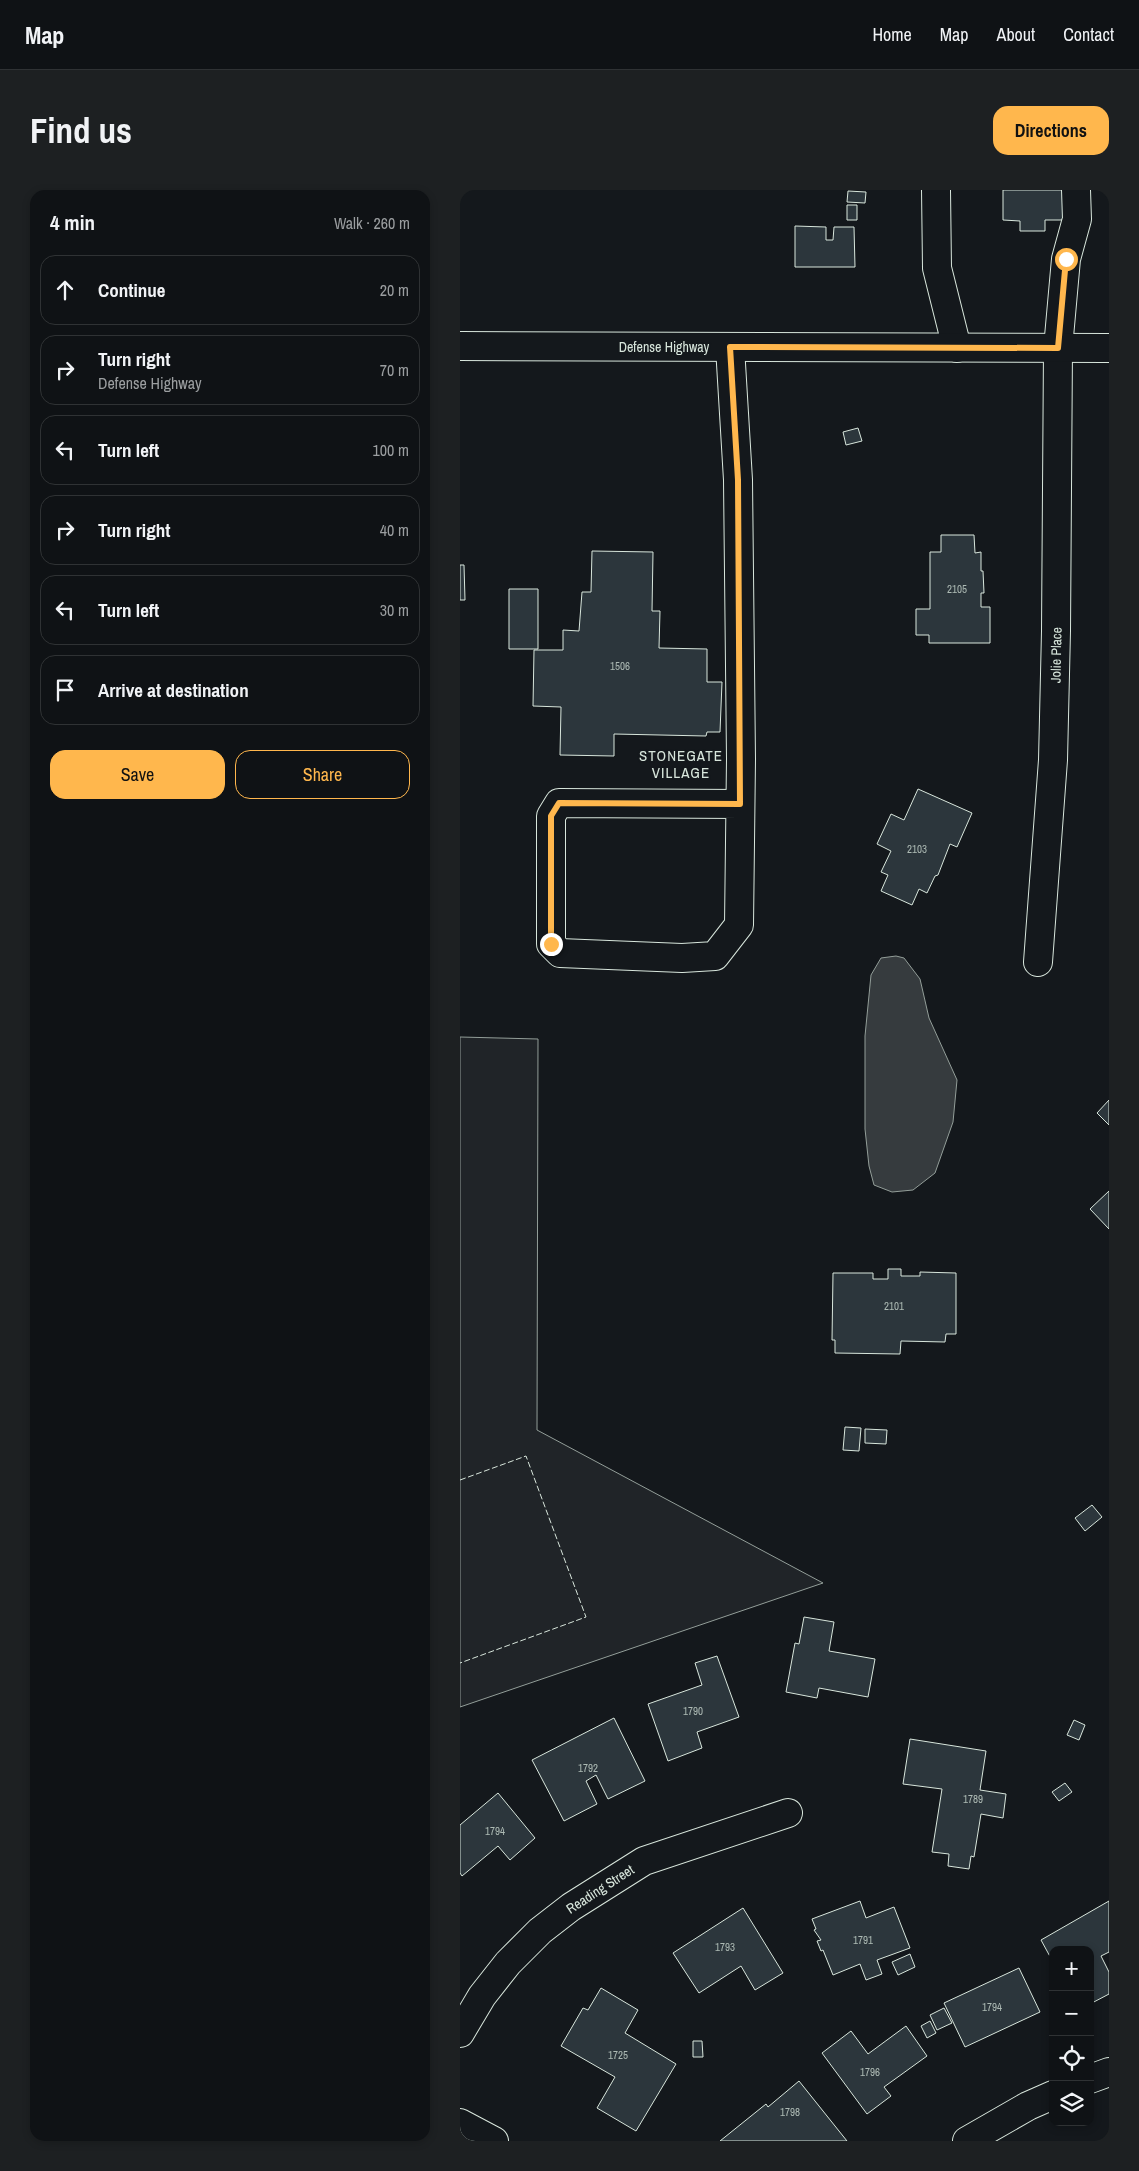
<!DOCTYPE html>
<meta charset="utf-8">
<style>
body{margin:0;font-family:"Archivo Narrow",sans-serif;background:#1d2022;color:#f1f3f6}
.controls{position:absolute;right:15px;bottom:15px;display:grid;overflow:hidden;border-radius:10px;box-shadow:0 2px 8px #0003}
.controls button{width:45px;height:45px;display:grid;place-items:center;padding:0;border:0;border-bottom:1px solid #2f3234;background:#0f1215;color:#f1f3f6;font:25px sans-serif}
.stop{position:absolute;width:15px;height:15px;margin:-11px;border:4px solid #ffb74d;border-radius:50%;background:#fff}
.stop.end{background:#ffb74d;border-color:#fff;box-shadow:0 1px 5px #0008}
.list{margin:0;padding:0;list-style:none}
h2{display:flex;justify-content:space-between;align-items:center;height:65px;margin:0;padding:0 20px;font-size:21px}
h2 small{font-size:16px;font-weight:400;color:#9b9ea0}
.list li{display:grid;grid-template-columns:32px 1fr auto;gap:15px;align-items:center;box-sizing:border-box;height:70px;margin:0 10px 10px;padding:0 10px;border:1px solid #2f3234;border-radius:15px}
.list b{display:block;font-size:19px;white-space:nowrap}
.list p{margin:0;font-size:16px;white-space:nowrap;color:#9b9ea0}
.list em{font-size:16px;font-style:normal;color:#9b9ea0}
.actions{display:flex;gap:10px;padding:15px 20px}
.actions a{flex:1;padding:11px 0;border:1px solid #ffb74d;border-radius:15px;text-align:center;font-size:18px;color:#ffb74d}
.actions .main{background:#ffb74d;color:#111}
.icon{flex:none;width:28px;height:28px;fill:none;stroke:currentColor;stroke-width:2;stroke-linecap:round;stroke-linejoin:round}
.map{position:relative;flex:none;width:649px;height:1951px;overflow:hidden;border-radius:15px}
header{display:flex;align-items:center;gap:30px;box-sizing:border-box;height:70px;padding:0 25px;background:#0f1215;border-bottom:1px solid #2f3234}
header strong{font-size:24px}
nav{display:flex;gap:28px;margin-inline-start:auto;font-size:18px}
.intro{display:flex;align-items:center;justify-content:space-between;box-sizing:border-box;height:120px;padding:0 30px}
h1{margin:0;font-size:35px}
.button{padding:12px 22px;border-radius:15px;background:#ffb74d;color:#111;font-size:18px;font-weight:700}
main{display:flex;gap:30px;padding:0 30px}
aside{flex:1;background:#0f1215;border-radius:15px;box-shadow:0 2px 8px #0003}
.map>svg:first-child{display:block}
</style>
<header>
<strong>Map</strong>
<nav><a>Home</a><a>Map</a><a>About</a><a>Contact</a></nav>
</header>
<div class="intro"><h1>Find us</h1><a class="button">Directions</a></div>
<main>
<aside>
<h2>4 min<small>Walk · 260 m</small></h2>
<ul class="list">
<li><svg class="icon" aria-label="ahead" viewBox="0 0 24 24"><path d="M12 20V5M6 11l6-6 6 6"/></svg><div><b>Continue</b></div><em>20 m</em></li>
<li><svg class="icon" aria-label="right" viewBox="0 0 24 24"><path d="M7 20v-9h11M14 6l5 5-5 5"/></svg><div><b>Turn right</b><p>Defense Highway</p></div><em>70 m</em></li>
<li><svg class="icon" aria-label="left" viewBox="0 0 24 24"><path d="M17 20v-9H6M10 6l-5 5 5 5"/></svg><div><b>Turn left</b></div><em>100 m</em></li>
<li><svg class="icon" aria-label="right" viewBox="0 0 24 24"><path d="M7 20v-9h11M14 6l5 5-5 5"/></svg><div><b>Turn right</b></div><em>40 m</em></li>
<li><svg class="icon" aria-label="left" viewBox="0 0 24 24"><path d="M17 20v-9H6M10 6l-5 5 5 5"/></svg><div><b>Turn left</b></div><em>30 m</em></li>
<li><svg class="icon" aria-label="arrive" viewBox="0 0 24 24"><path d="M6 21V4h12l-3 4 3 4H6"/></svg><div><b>Arrive at destination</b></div></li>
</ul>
<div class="actions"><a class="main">Save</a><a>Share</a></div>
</aside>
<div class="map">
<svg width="649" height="1951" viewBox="0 0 649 1951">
<rect width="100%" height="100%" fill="#14181c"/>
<path fill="#202428" stroke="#939e99" d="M0,847L78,849L77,1240L363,1393L0,1517Z"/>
<path fill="#363b3e" stroke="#939e99" d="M436,766L444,768L460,789L469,828L497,890L493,932L475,983L453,1000L432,1002L414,995L409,976L405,939V846L411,785L421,768Z"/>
<path fill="#2c363c" stroke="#d8e6dc" d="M543,0H608V30H585V41H560V31L543,30Z
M388,1L406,2L405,13L387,12Z
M387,15H397V30H387Z
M335,36L366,37V50H373L374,37H394L395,77H335Z
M398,238L402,251L386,255L383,242Z
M481,345H514L515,363L521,362V381H523L524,403H521V417H530V453H469V445H456V419H470V362H481Z
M132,361L193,362L192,421H200L199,458L247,459V492H262L260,542H247L246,546L154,544V566L100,565L101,517L73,516L74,460H103V440L119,441L122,402H131Z
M0,375H4L5,410H0Z
M49,399H78V459H49Z
M458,599L512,623L497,657L490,654L478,685L475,686L467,703L459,699L452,715L421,701L428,685L421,682L431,661L417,654L431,624L444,630Z
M649,910V935L637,923Z
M649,1001V1039L630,1019Z
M428,1079H441V1086H460V1082L496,1083V1144H486L485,1152L441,1151L440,1164L375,1163V1150H372L373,1083H413V1089H428Z
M385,1237L401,1238L399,1261L383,1260Z
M405,1239L427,1240L426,1254L405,1253Z
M632,1315L642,1327L625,1341L615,1328Z
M344,1427L374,1432L369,1461L415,1469L408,1507L359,1498L357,1508L326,1502L335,1453L339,1454Z
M257,1466L279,1527L237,1542L242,1558L208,1571L188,1514L242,1495L235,1473Z
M154,1528L185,1591L148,1609L136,1585L126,1591L137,1614L104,1631L72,1570Z
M614,1530L625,1535L619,1550L607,1545Z
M450,1549L526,1561L520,1600L546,1604L543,1628L521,1624L514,1667L511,1666L509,1679L488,1676L489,1664L472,1662L482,1599L443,1594Z
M605,1593L612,1602L599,1611L592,1602Z
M38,1603L75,1648L50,1670L38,1656L2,1686L0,1683V1635Z
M400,1711L406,1728L434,1717L450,1758L417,1770L422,1784L406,1790L400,1774L373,1785L363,1760L361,1761L357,1751L361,1750L354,1740L356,1739L352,1729Z
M649,1711V1762L641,1766L649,1782V1804L630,1814V1760H593V1772L581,1750Z
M283,1718L323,1783L295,1800L281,1776L239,1803L213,1763Z
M450,1764L455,1777L438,1785L432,1772Z
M559,1778L580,1822L505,1857L484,1813Z
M141,1798L178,1820L165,1843L216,1874L176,1941L137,1918L155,1887L101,1856L123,1818L128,1820Z
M484,1818L492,1833L477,1840L470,1825Z
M470,1831L476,1843L467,1848L461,1836Z
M446,1836L467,1866L424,1897L431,1906L407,1924L362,1863L391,1841L408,1864Z
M233,1851H242L243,1867H233Z
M339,1891L387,1951H260L306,1914L308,1917Z"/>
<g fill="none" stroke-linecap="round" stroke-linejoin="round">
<g stroke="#d8e6dc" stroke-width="30">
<path id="minor" d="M476,0L477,78L497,158
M270,157L278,290L281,569L279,735L255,766L222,768L100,763L91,754V626L99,613L280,614
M578,772L593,570L596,441L598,158L606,69L617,29L616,0
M0,1843L22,1806L48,1773L80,1741L111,1717L184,1671L328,1623
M630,1889L649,1882
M0,1933L34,1951
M507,1951L568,1916L593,1905"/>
</g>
<g stroke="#d8e6dc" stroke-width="30">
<path id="major" d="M0,156L649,158"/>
</g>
<use href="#minor" stroke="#14181c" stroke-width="28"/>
<use href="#major" stroke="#14181c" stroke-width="28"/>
<path stroke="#d8e6dc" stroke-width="1" stroke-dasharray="6 2.5" stroke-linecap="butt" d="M0,1290L66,1266L126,1427L0,1473"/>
</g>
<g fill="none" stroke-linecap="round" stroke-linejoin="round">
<path stroke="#ffb74d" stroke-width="6" d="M91,754V626L99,613L280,614L278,290L270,157L598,158L606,69"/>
</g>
<g text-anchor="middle" stroke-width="4" stroke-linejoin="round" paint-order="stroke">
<g font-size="11" fill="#adbab4">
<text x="497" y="403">2105</text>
<text x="160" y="480">1506</text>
<text x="457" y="663">2103</text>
<text x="434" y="1120">2101</text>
<text x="233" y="1525">1790</text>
<text x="128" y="1582">1792</text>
<text x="513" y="1613">1789</text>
<text x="35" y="1645">1794</text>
<text x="403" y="1754">1791</text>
<text x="265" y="1761">1793</text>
<text x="532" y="1821">1794</text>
<text x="158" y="1869">1725</text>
<text x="410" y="1886">1796</text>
<text x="330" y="1926">1798</text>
</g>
<g font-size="14" fill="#d8e6dc" stroke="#14181c">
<text x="204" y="162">Defense Highway</text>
<text transform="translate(596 465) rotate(-89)" y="5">Jolie Place</text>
<text transform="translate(140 1699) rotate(-33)" y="5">Reading Street</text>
</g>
<g font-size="15" letter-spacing="1" fill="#d8e6dc" stroke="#14181c">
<text x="221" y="571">STONEGATE<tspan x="221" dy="17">VILLAGE</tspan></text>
</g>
</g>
</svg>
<div class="controls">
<button>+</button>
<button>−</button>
<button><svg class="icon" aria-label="locate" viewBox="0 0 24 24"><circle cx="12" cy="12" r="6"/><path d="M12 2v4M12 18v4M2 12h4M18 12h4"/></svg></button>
<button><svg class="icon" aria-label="layers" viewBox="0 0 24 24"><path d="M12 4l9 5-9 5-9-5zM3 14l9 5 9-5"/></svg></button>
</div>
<div class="stop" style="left:606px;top:69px"></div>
<div class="stop end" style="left:91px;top:754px"></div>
</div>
</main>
